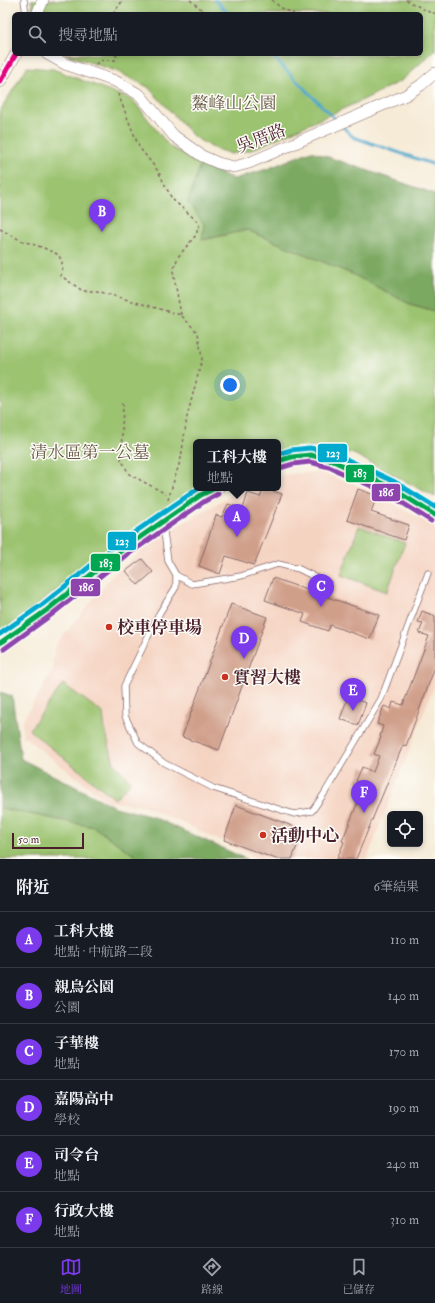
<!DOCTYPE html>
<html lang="zh-TW">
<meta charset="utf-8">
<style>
body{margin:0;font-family:"IM FELL Double Pica","Noto Serif TC",serif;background:#242831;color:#f1f3f6}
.controls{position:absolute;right:12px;bottom:12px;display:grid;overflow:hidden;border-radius:6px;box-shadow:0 2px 6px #0003}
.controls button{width:36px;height:36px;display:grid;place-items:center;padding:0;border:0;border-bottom:1px solid #363941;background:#171b24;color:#f1f3f6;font:20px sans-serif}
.scale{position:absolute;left:12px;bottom:10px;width:72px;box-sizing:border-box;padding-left:4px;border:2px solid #4a1f2b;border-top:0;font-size:11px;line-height:14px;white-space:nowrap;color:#4a1f2b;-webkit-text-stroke:3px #fdfcf7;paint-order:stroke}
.you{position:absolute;left:230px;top:385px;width:14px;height:14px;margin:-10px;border:3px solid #fff;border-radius:50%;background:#1a73e8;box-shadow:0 0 0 6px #1a73e833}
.badge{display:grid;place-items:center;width:26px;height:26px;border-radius:50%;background:#7c3aed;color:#fff;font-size:13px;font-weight:700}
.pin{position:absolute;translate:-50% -33px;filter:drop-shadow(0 1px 2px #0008)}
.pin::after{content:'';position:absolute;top:21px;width:14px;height:12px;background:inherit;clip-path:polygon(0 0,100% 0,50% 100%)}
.popup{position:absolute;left:193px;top:439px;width:88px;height:52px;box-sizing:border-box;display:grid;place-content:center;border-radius:6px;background:#171b24;filter:drop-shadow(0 1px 3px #0005);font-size:13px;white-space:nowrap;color:#9ea1a6}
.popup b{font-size:15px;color:#f1f3f6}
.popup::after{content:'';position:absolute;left:50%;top:100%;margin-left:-8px;border:8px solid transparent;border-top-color:#171b24}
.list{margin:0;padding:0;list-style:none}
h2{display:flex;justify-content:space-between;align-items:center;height:52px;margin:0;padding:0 16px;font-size:17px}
h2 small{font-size:13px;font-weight:400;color:#9ea1a6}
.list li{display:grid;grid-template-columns:26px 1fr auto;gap:12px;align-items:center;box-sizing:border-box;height:56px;padding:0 16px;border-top:1px solid #363941}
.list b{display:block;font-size:15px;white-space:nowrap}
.list p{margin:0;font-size:13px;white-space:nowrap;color:#9ea1a6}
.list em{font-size:13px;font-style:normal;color:#9ea1a6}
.icon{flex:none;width:22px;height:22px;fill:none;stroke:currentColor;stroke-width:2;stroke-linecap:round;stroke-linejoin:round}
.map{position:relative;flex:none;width:435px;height:859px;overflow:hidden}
.search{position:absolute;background:#171b24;box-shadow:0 2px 6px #0003;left:12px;right:12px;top:12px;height:44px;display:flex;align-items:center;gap:10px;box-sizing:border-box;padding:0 14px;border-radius:6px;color:#9ea1a6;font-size:15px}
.sheet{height:388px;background:#171b24}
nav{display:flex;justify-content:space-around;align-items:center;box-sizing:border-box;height:56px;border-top:1px solid #363941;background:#171b24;font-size:11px;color:#9ea1a6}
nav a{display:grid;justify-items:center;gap:2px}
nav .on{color:#7c3aed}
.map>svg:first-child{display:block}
</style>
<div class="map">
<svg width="435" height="859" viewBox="0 0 435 859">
<rect width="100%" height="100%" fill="#fdfcf7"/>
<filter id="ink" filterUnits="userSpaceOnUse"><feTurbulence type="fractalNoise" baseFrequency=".025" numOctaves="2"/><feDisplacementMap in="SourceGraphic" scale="8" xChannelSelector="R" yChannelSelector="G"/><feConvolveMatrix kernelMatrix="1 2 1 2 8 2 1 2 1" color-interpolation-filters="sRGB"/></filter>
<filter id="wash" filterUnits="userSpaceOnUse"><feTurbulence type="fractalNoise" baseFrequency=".012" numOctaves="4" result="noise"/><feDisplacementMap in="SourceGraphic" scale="16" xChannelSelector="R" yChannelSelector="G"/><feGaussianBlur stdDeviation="0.9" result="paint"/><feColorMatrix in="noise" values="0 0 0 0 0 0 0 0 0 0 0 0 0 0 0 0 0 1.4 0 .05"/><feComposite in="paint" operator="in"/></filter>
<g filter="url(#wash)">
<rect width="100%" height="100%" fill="#f6ebd7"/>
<path fill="#f5d3c1" d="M319,472L365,488L435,527V684L367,859H260L145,806L107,801L23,736L22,722L53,670L54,648L111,577L142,550L176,527L232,495L250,488H278V477L282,475Z"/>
<path fill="#9bc36f" stroke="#72714d" d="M31,0H435V50L402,80L365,99L251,150L231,154L213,148L194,137L148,87L116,71L65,54H421V14H35L33,9Z
M27,67L53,69L133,100L169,146L200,164L188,203L204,224L203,240L247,230L352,274L410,304L435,311V497L354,454L315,446L278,454V442H196V488H206L170,505L0,633V111Z
M359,526L405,543L387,592L341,575Z
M63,684L103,713L105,730L114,763L131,782L115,799L29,730Z
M0,808L94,827L140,859H0Z"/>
<path fill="#7ca962" stroke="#636446" d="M311,151L435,194V311L410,304L352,274L247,230L202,240L204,224L188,203L200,164L234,179L267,169Z
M0,692L12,696L21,759L115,807L153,817L246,859H140L94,827L0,808Z"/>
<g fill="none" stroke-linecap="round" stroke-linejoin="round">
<path stroke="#4da7cb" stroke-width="3" d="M215,0L229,14
M270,54L338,122
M342,126L353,137L435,165"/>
</g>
<g id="blocks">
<path fill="#d09f8a" d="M264,488L282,494L254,565L226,556L220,574L199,566L216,515L222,517L228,504L243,509L248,493L260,497Z
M358,489L377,496L371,512L409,525L404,540L347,520Z
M142,559L153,572L138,585L126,571Z
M273,578L379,615L370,639L330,625L328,631L302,622L305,614L265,600Z
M231,604L267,617L219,750L182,737Z
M422,611L435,616V667L406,746L403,745L356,859H337L344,842L342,841L365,785L356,781L362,767L373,772L379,756L374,754L381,737L380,736L383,726L377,724L384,706L391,709L393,702L403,705L429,636L419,633L423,623L418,622Z
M348,697L366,703L358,725L340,719Z
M236,805L303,830L292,859H276L224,840Z"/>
</g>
</g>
<g filter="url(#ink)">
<use href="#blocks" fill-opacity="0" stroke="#866667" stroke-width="1"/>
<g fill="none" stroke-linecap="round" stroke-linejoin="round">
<g stroke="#866667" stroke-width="7">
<path id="service" d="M24,0L26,14
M163,525L168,561L176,575V587L160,612L124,686L125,716L138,743L164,763L213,788L294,814L312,811L324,794L381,699L428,573
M176,575L192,584L241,576L278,564L299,569L329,584"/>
</g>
<g stroke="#866667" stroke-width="12">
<path id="minor" d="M37,14L43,0
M47,54L65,64L115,81L140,95L174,136L202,156L218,163L234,167L249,163L406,95L421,85L435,73
M0,82L16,54"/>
</g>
<g stroke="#866667" stroke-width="18">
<path id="primary" d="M278,461L292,457L310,455L331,460L390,487L435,515
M0,643L47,610L123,549L201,495L215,488"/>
</g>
<path stroke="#866667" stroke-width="1.5" stroke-dasharray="3 3" stroke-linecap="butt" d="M190,0L207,14
M272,0L280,7L294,14
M406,0L431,13H435
M113,14L123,0
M96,64C100,58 109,61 115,60L117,57L115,54
M118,94L139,147L158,171L172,199L196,220L199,225L196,235L178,257L173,271L181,315
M0,229L20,240L44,248L59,255L63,266L61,276L83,291H97L181,315L198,333L202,359L187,417L181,458L167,503
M123,403L121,459L129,474L166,494"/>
<use href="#service" stroke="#fff" stroke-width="5.5"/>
<use href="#minor" stroke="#fff" stroke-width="11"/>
<use href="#primary" stroke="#fff" stroke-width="17"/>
<g stroke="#fdfcf7" stroke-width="8">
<path id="bus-1" d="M278,461L292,457L310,455L331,460L390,487L435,515
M0,643L47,610L123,549L201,495L215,488"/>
</g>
<g stroke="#fdfcf7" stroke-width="8">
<path id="bus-2" d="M280,468L293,464L310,462L329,467L387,493L431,521
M4,649L51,615L127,555L205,501L218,494"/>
</g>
<g stroke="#fdfcf7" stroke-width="8">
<path id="bus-3" d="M278,454L291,450L310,448L333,453L393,481L435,507
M0,634L43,604L119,543L199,488"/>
</g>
<g stroke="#fdfcf7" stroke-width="8">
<path id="bus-4" d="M0,82L16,54"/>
</g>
<use href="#bus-1" stroke="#00a651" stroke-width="5"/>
<use href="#bus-2" stroke="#8e44ad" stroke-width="5"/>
<use href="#bus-3" stroke="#00a9ce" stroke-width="5"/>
<use href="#bus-4" stroke="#e5007d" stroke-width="5"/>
</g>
</g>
<g fill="#c8321e" stroke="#fdfcf7" stroke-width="1.5">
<circle cx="109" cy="627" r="4"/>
<circle cx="225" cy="677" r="4"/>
<circle cx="263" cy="835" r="4"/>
</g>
<g text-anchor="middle" stroke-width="3" stroke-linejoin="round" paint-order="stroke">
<g font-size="17" fill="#665843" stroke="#fdfcf7">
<text x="234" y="109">鰲峰山公園</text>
<text x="90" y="458">清水區第一公墓</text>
</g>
<g font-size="17" fill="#4a1f2b" stroke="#fdfcf7">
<text transform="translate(261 138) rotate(-21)" y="6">吳厝路</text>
</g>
<g font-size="17" font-weight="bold" fill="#4a1f2b" stroke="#fdfcf7" text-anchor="start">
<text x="117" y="633">校車停車場</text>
<text x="233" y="683">實習大樓</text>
<text x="271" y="841">活動中心</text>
</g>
</g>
<g stroke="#fdfcf7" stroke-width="1.5">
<rect x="317" y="443" width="31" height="20" rx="4" fill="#00a9ce"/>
<rect x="345" y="464" width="30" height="19" rx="4" fill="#00a651"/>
<rect x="371" y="483" width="30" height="19" rx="4" fill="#8e44ad"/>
<rect x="107" y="531" width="30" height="20" rx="4" fill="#00a9ce"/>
<rect x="90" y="553" width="31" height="19" rx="4" fill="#00a651"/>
<rect x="70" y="578" width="31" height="19" rx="4" fill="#8e44ad"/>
</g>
<g font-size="11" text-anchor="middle" font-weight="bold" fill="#fff">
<text x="333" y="457">123</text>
<text x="360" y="477">183</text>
<text x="386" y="496">186</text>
<text x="122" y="545">123</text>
<text x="106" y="567">183</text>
<text x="86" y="591">186</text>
</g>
</svg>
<div class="controls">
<button><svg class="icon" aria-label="locate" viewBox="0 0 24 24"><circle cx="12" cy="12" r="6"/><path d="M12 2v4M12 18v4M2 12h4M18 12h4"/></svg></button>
</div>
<div class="scale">50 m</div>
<div class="you"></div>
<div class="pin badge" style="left:237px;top:537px">A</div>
<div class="popup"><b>工科大樓</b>地點</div>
<div class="pin badge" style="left:102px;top:232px">B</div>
<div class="pin badge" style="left:321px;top:607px">C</div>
<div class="pin badge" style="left:244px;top:659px">D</div>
<div class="pin badge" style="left:353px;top:711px">E</div>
<div class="pin badge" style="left:364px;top:813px">F</div>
<div class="search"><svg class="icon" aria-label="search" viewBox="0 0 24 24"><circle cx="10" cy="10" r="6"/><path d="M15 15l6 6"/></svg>搜尋地點</div>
</div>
<section class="sheet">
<h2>附近<small>6筆結果</small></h2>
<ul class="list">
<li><span class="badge">A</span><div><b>工科大樓</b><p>地點 · 中航路二段</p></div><em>110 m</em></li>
<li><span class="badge">B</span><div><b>親鳥公園</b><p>公園</p></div><em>140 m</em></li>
<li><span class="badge">C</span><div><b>子華樓</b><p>地點</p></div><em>170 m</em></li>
<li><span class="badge">D</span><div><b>嘉陽高中</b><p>學校</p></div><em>190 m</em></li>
<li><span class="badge">E</span><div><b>司令台</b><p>地點</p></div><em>240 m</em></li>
<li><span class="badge">F</span><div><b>行政大樓</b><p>地點</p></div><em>310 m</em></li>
</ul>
</section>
<nav>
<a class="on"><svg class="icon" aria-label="map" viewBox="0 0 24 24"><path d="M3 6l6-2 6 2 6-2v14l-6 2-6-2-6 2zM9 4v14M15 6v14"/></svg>地圖</a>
<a><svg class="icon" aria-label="directions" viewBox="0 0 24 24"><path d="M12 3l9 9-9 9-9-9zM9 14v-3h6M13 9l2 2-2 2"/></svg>路線</a>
<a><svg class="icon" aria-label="saved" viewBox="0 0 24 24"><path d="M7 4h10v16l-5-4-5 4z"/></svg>已儲存</a>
</nav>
